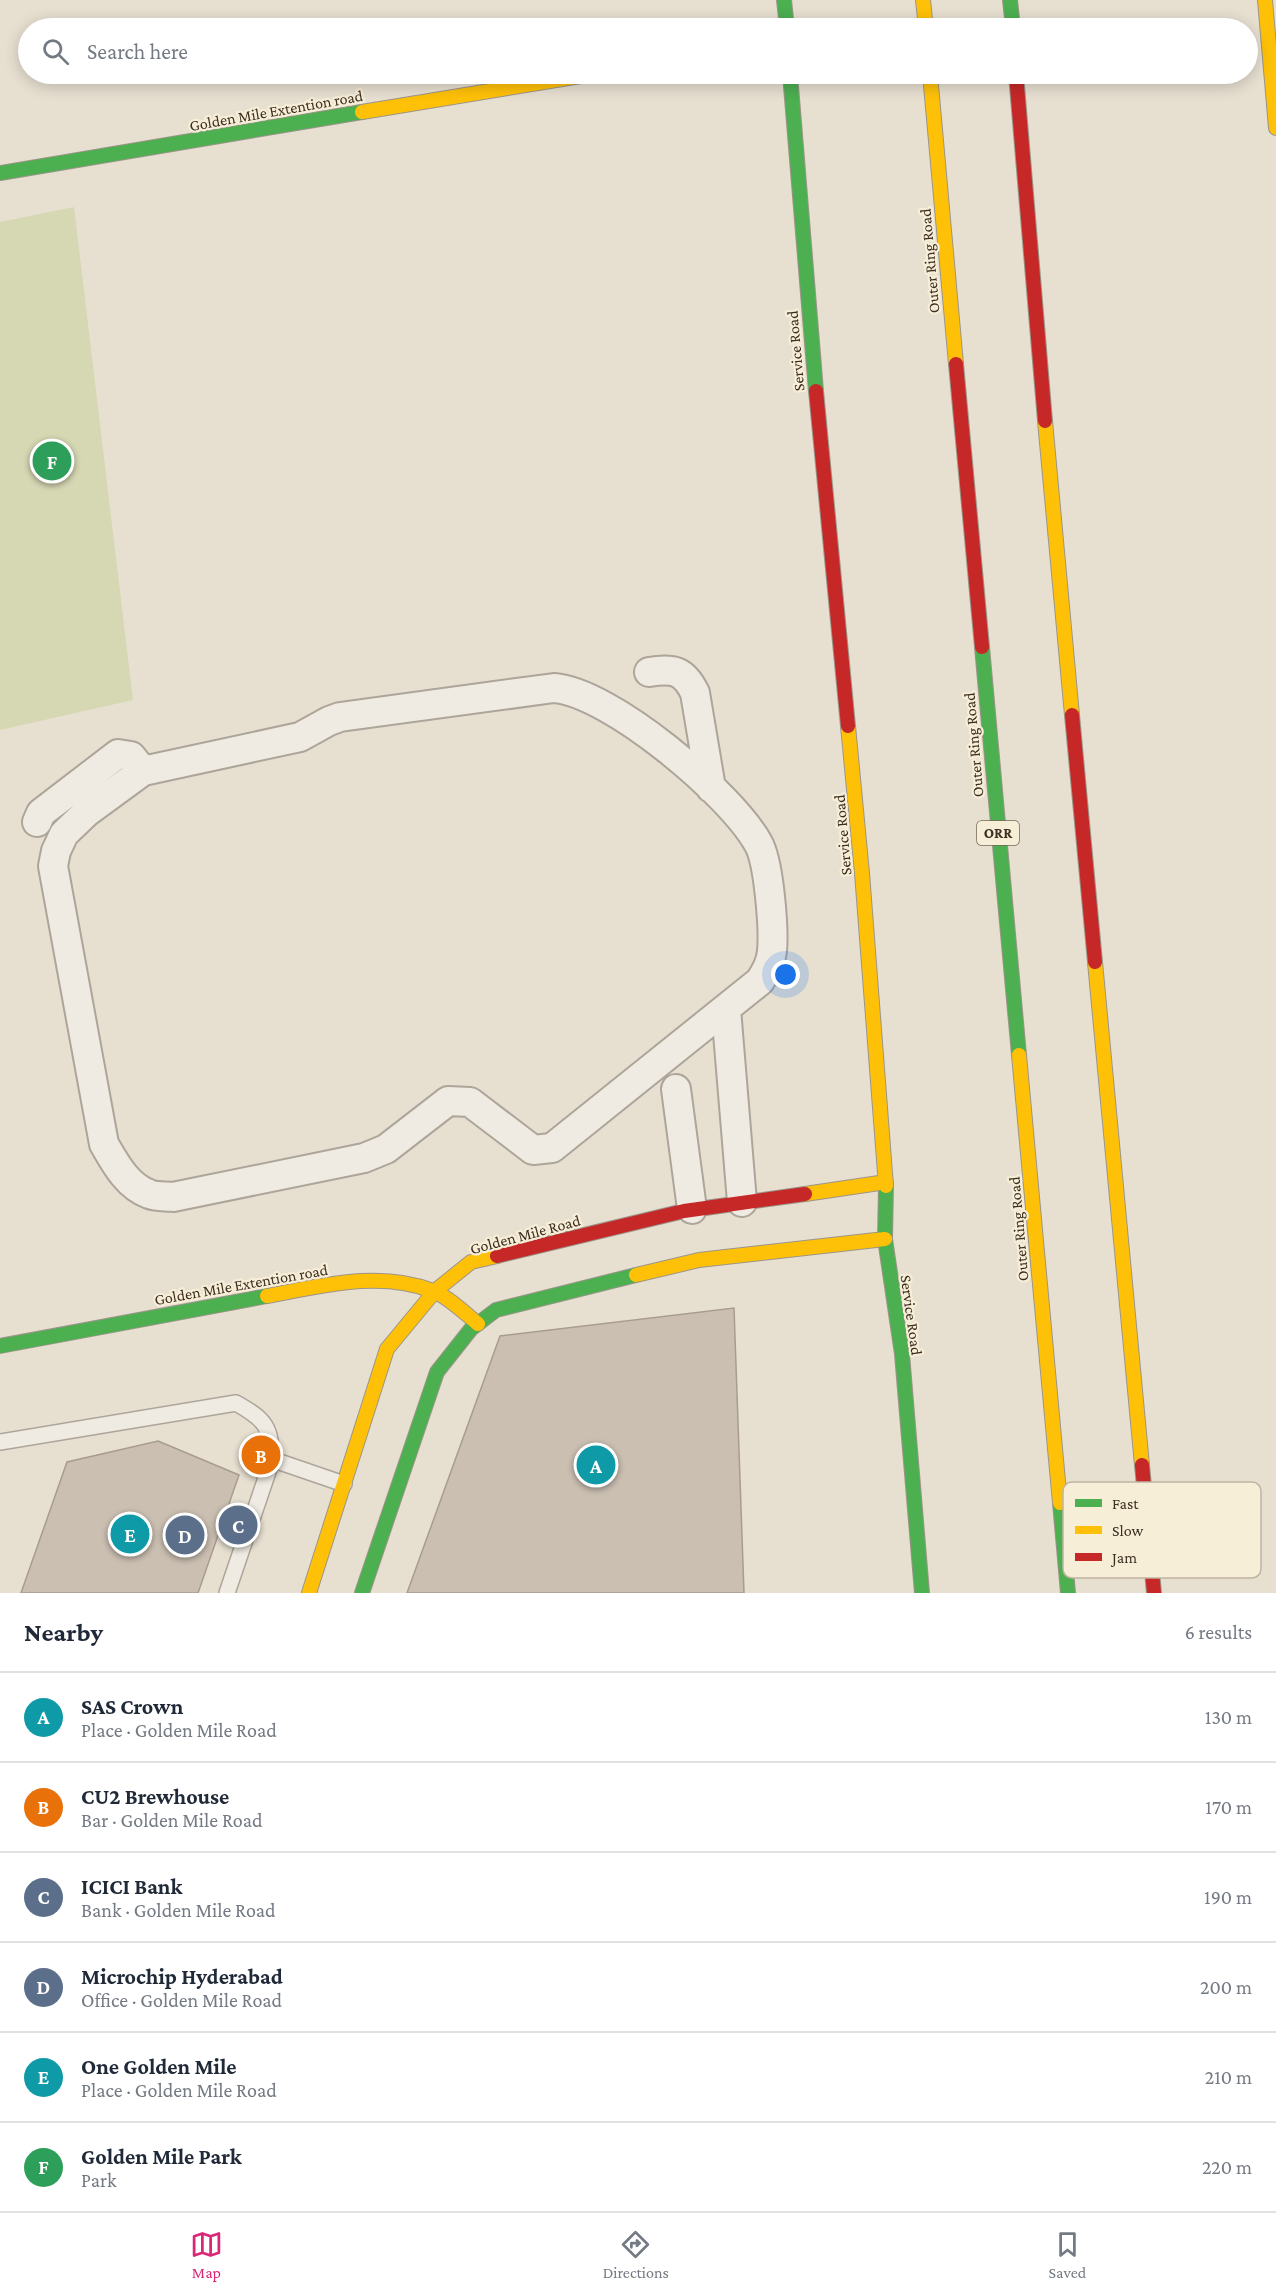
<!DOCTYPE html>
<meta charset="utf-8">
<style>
body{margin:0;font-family:"Crimson Pro",serif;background:#f6f6f7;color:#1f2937}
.you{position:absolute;left:786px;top:975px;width:21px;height:21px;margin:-15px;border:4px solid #fff;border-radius:50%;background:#1a73e8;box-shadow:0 0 0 9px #1a73e833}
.badge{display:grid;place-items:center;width:39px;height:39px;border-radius:50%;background:#db2777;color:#fff;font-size:20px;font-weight:700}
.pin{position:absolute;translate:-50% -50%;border:3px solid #fff;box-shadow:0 2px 6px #0006}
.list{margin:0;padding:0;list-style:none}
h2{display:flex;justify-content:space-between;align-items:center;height:78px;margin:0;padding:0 24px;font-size:26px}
h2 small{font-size:20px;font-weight:400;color:#747a83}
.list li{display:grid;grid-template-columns:39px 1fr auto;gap:18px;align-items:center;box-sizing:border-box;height:90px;padding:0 24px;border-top:2px solid #e0e1e3}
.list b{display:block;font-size:22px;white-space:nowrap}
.list p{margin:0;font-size:20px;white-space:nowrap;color:#747a83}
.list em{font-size:20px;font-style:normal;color:#747a83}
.icon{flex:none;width:33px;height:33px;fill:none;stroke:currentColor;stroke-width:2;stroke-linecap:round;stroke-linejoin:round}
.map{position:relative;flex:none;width:1276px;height:1593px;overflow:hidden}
.search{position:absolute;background:#fff;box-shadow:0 3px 15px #0003;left:18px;right:18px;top:18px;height:66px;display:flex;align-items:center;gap:15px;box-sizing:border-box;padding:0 21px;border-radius:33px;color:#747a83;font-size:22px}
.sheet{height:618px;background:#fff}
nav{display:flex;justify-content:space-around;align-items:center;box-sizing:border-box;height:84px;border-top:2px solid #e0e1e3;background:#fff;font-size:16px;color:#747a83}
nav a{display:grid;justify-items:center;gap:3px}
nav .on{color:#db2777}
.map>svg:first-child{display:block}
</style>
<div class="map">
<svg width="1276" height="1593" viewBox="0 0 1276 1593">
<rect width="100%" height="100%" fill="#e7e0d1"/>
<path fill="#d6d7b3" d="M74,207L133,700L0,730V222Z"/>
<path fill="#cbbfb2" stroke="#a89c90" stroke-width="1.5" d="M734,1308L744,1593H407L500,1336Z
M158,1441L239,1475L198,1593H21L67,1462Z"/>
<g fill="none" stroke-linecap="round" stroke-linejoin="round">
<g stroke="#ada599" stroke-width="18">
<path id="lane" d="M0,1442L236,1403C266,1420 272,1427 271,1463L227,1593
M271,1459L344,1484"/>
</g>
<g stroke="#ada599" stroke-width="32">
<path id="street" d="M649,672C673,668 684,670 695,693L711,788
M554,688C610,692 731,794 758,843C769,861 774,929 772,951C771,963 766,971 760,981L552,1148L533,1150L470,1102L448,1101L386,1149L364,1158L173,1197C166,1196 156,1197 149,1194C127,1186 115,1163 104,1144L53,866L56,851L64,834L87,812L143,771L300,737L329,721L340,717Z
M37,822L41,813L118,754L131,756L143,771
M726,1009L742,1202
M676,1089L692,1209"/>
</g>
<g stroke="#9c958a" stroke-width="16">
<path id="fast" d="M784,0L787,28
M1010,0L1013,28
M790,74L816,391
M0,173L362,112
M982,647L1019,1055
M886,1186L885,1239L902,1354L922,1593
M0,1346L267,1296
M1060,1503L1068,1593
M362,1593L437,1372L471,1329L496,1310L636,1275"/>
</g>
<g stroke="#9c958a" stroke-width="16">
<path id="slow" d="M923,0L926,28
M1265,0L1276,128
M930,74L956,364
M362,112L593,74
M1045,421L1072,715
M848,726L862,873L886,1186
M1095,962L1142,1465
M1019,1055L1060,1503
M805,1194L886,1182
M636,1275L699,1260L885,1239
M267,1296C321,1286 380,1270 433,1291C447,1296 466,1314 478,1324
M309,1593L387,1349L435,1291L471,1262L497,1256"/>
</g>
<g stroke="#9c958a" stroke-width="16">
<path id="jam" d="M1016,74L1045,421
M956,364L982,647
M816,391L848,726
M1072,715L1095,962
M497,1256L684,1211L805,1194
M1142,1465L1154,1593"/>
</g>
<use href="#lane" stroke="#efebe3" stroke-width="15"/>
<use href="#street" stroke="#efebe3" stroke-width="28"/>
<use href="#fast" stroke="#4caf50" stroke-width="14"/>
<use href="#slow" stroke="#ffc107" stroke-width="14"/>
<use href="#jam" stroke="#c62828" stroke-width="14"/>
</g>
<g text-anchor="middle" stroke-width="4.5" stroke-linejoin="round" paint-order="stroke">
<rect fill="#f7eed8" stroke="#756857" stroke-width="1.5" x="977" y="821" width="42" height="24" rx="4.5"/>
<g font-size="15" font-weight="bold" fill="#3d2e20">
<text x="998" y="838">ORR</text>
</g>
<g font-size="16" fill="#3d2e20" stroke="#f7eed8">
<text transform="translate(276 110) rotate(-10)" y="6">Golden Mile Extention road</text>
<text transform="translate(929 261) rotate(-95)" y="6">Outer Ring Road</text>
<text transform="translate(795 351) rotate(-95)" y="6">Service Road</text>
<text transform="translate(973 745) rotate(-95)" y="6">Outer Ring Road</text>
<text transform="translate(842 835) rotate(-95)" y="6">Service Road</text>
<text transform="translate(1018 1229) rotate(-95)" y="6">Outer Ring Road</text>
<text transform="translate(525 1234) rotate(-15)" y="6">Golden Mile Road</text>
<text transform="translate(241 1284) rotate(-10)" y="6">Golden Mile Extention road</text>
<text transform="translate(912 1315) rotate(82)" y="6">Service Road</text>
</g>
</g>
<rect x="1063" y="1482" width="198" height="96" rx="9" fill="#f7eed8" stroke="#bfb4a1" stroke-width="1.5"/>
<rect x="1075" y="1499" width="27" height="8" fill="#4caf50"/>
<rect x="1075" y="1526" width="27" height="8" fill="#ffc107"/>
<rect x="1075" y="1553" width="27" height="8" fill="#c62828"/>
<g font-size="16" fill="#3d2e20">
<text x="1112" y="1509">Fast</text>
<text x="1112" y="1536">Slow</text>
<text x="1112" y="1563">Jam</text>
</g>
</svg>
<div class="you"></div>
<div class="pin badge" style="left:596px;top:1465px;background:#0f9aa8">A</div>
<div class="pin badge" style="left:261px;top:1455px;background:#e8710a">B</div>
<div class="pin badge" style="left:238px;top:1525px;background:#5c6f8a">C</div>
<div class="pin badge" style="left:185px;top:1535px;background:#5c6f8a">D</div>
<div class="pin badge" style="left:130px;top:1534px;background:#0f9aa8">E</div>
<div class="pin badge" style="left:52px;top:461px;background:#2e9e5b">F</div>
<div class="search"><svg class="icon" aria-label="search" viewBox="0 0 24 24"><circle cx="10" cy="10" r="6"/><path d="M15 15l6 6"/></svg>Search here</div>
</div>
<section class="sheet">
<h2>Nearby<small>6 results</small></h2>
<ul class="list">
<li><span class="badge" style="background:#0f9aa8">A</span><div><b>SAS Crown</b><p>Place · Golden Mile Road</p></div><em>130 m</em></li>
<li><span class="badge" style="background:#e8710a">B</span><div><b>CU2 Brewhouse</b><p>Bar · Golden Mile Road</p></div><em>170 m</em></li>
<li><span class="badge" style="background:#5c6f8a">C</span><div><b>ICICI Bank</b><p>Bank · Golden Mile Road</p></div><em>190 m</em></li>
<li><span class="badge" style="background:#5c6f8a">D</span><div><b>Microchip Hyderabad</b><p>Office · Golden Mile Road</p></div><em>200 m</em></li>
<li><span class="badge" style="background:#0f9aa8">E</span><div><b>One Golden Mile</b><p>Place · Golden Mile Road</p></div><em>210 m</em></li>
<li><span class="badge" style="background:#2e9e5b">F</span><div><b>Golden Mile Park</b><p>Park</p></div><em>220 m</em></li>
</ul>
</section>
<nav>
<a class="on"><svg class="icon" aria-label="map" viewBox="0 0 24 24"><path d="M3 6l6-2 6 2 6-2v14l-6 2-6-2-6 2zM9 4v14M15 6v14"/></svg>Map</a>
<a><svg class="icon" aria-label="directions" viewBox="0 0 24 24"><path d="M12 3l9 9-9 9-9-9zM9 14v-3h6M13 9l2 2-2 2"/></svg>Directions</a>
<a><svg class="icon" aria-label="saved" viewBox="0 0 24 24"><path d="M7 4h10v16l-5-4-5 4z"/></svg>Saved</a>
</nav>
